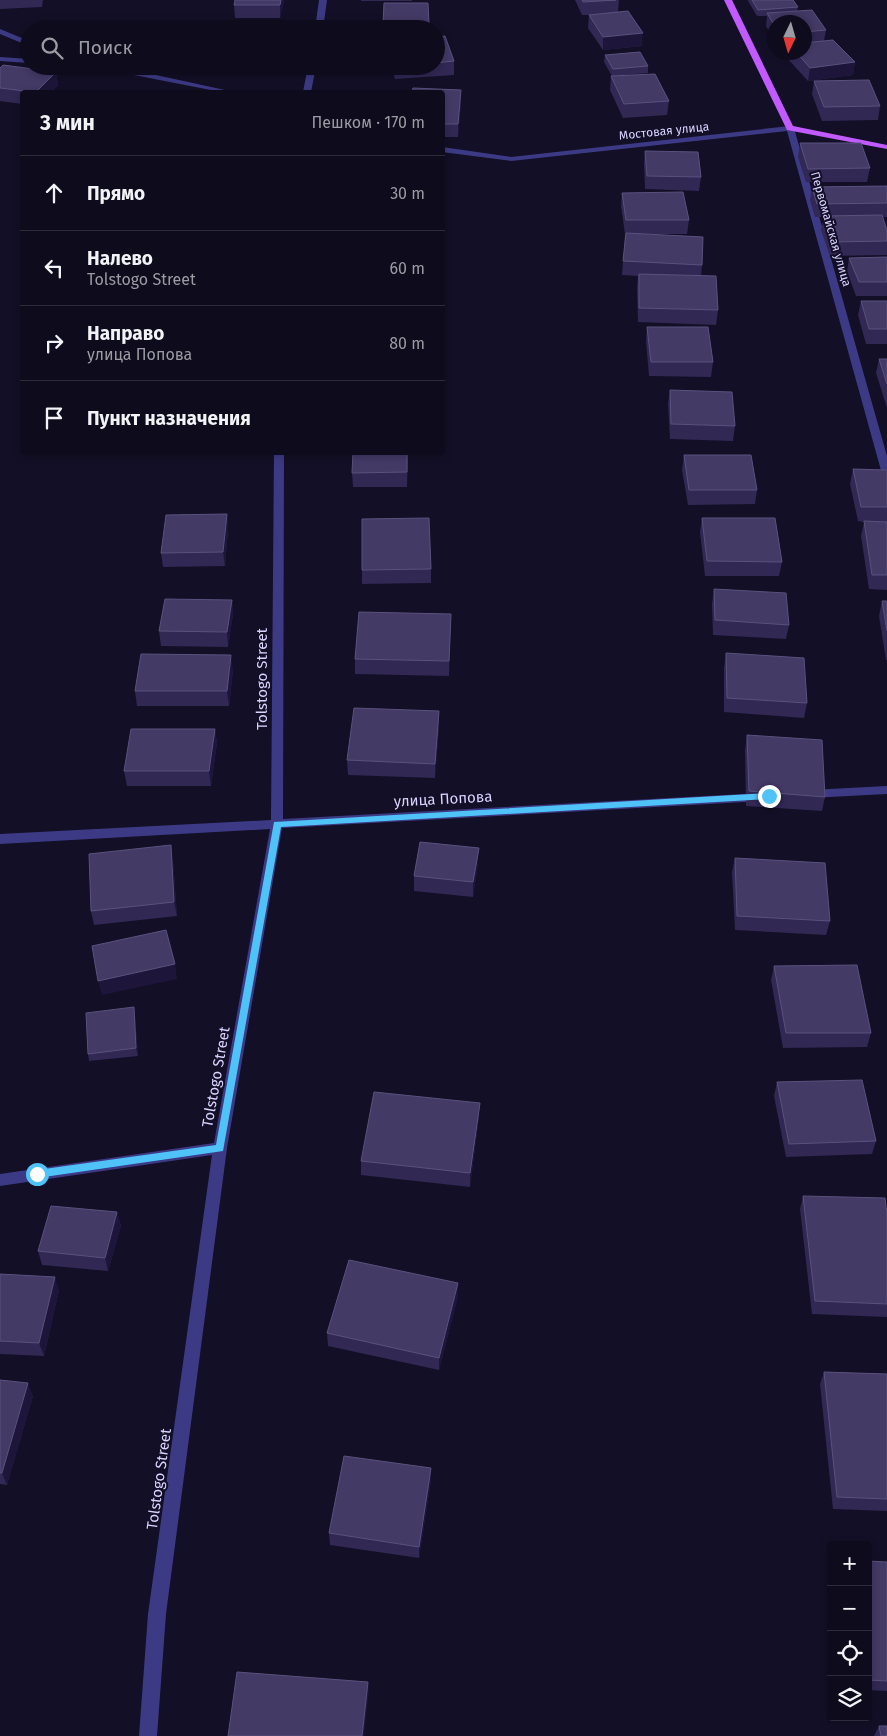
<!DOCTYPE html>
<html lang="ru">
<meta charset="utf-8">
<style>
body{margin:0;font-family:"Fira Sans",sans-serif;background:#171425;color:#f1f3f6}
.controls{position:absolute;right:15px;bottom:15px;display:grid;overflow:hidden;border-radius:5px;box-shadow:0 2px 8px #0003}
.controls button{width:45px;height:45px;display:grid;place-items:center;padding:0;border:0;border-bottom:1px solid #2e2b3b;background:#0e0b1c;color:#f1f3f6;font:25px sans-serif}
.compass{position:absolute;left:767px;top:15px;width:45px;height:45px;border-radius:50%;background:#0e0b1c;box-shadow:0 2px 8px #0003;rotate:185deg}
.stop{position:absolute;width:15px;height:15px;margin:-11px;border:4px solid #4fc3f7;border-radius:50%;background:#fff}
.stop.end{background:#4fc3f7;border-color:#fff;box-shadow:0 1px 5px #0008}
.list{margin:0;padding:0;list-style:none}
h2{display:flex;justify-content:space-between;align-items:center;height:65px;margin:0;padding:0 20px;font-size:21px}
h2 small{font-size:16px;font-weight:400;color:#9b9ba3}
.list li{display:grid;grid-template-columns:32px 1fr auto;gap:15px;align-items:center;box-sizing:border-box;height:75px;padding:0 20px;border-top:1px solid #2e2b3b}
.list b{display:block;font-size:19px;white-space:nowrap}
.list p{margin:0;font-size:16px;white-space:nowrap;color:#9b9ba3}
.list em{font-size:16px;font-style:normal;color:#9b9ba3}
.icon{flex:none;width:28px;height:28px;fill:none;stroke:currentColor;stroke-width:2;stroke-linecap:round;stroke-linejoin:round}
.map{position:relative;flex:none;width:887px;height:1736px;overflow:hidden}
.search{position:absolute;background:#0e0b1c;box-shadow:0 2px 8px #0003;left:20px;top:20px;width:425px;height:55px;display:flex;align-items:center;gap:12px;box-sizing:border-box;padding:0 18px;border-radius:28px;color:#9b9ba3;font-size:19px}
.panel{position:absolute;background:#0e0b1c;box-shadow:0 2px 8px #0003;left:20px;top:90px;width:425px;height:365px;border-radius:5px}
.map>svg:first-child{display:block}
</style>
<div class="map">
<svg width="887" height="1736" viewBox="0 0 887 1736">
<rect width="100%" height="100%" fill="#130f26"/>
<g fill="none" stroke-linecap="round" stroke-linejoin="round">
<path fill="#3d3a85" fill-rule="evenodd" d="M319,0H327L323,29H315Z
M0,29L29,41V46L0,34Z
M0,57L29,59V63L0,61Z
M88,66H107L156,75L234,92H221Z
M308,66H316L311,92H303Z
M790,126L794,128L887,456V477L882,474L787,131L511,161L442,152V147L511,157Z
M274,452H284L283,819L762,793L768,797L762,801L282,828L227,1148L166,1614L157,1736H139L148,1614L212,1155L0,1186V1174L214,1143L270,829L0,844V834L271,820Z
M887,786V794L810,798L804,794L810,790Z"/>
<path fill="#c25bff" fill-rule="evenodd" d="M724,0H732L793,126L887,145V149L787,130Z"/>
</g>
<path fill="#312854" d="M0,0H43L42,7L0,9Z
M235,0H284L280,18H235L234,5Z
M361,0H412V1H361Z
M575,0H619L618,12L642,46L603,50L588,28L589,15H582Z
M748,0H793L798,7L797,11L826,30L824,41L855,62L853,75L808,81L787,58L788,52H804V22H774V40L766,26L767,16H757L748,1Z
M384,3H428L429,29H383Z
M436,37L454,61V75L395,79L391,66H436Z
M605,55L648,66V73L612,76L604,62Z
M0,68L56,72L58,85L51,92H22V104L0,101Z
M611,76L669,101L667,115L623,118L610,90Z
M814,81L880,106L878,120L822,121L812,94Z
M442,92L461,103L458,137H442Z
M800,143L870,168L867,182H806L798,157Z
M645,151L701,177L699,191L645,189L644,164Z
M887,186V217H882L887,230V255L830,256L821,230L824,217H815L810,200L812,187Z
M622,193L689,220L687,234H647L702,265L701,276L718,310L716,325L638,322L637,288L638,276L622,275L625,234L621,206Z
M887,257V296H856L847,272L849,258Z
M861,301H887V344H866L858,315Z
M647,327L713,362L711,377L649,376L646,341Z
M879,359H887V408L876,373Z
M670,390L735,426L733,441L670,439L668,404Z
M408,452L407,487H353L352,473Z
M684,455L757,490L755,504L688,505L682,470Z
M853,469L887,470V590L869,589L861,536L864,522L858,521L850,484Z
M227,514L228,529L225,566L163,567L161,553Z
M702,518L782,562L779,576H705L700,532Z
M431,569V583L362,584V570Z
M714,589L789,625L786,639L713,635L712,604Z
M232,600L233,614L228,647L161,646L159,631Z
M882,601H887V660H886L879,616Z
M451,614L449,676L355,674V659Z
M726,653L807,703L804,718L724,712V668Z
M233,670L229,706H137L135,691Z
M439,711V726L435,778L348,775L347,760Z
M215,729L217,743L211,786H127L124,771Z
M747,735L825,797L822,811L746,806L745,750Z
M735,858L830,921L826,935L735,930L732,872Z
M173,860L177,916L94,925L91,911Z
M478,863L473,897L414,891V876Z
M774,966L871,1033L867,1047L783,1048L771,980Z
M135,1015L138,1056L89,1061L88,1054Z
M777,1082L876,1141L872,1154L786,1157L774,1096Z
M479,1116L470,1187L361,1175V1161Z
M803,1196L887,1215V1317L812,1314L800,1209Z
M117,1212L121,1226L108,1271L42,1265L38,1251Z
M0,1274L59,1290L44,1356L0,1354Z
M458,1296L439,1370L328,1346L327,1333Z
M824,1372L887,1374V1511L833,1509L820,1384Z
M0,1380L33,1396L7,1485L0,1484Z
M431,1468V1480L419,1558L330,1545L329,1533Z
M868,1561L887,1562V1691L868,1690Z
M879,1726L887,1736H874Z"/>
<path fill="#1d163a" d="M281,0H284L280,18V5Z
M643,33L642,46L603,50V37Z
M855,62L853,75L808,81L810,68Z
M56,72L58,85L51,92H36Z
M461,90V103L458,137V124Z
M227,514L228,529L225,566L223,552Z
M232,600L233,614L228,647L227,632Z
M451,614V629L449,676V661Z
M231,655L233,670L229,706L227,691Z
M439,711V726L435,778V764Z
M215,729L217,743L211,786L209,771Z
M171,845L173,860L177,916L174,902Z
M479,848L478,863L473,897V882Z
M175,964L177,979L102,995L98,981Z
M134,1007L135,1015L138,1056L136,1048Z
M480,1103L479,1116L470,1187V1173Z
M117,1212L121,1226L108,1271L105,1258Z
M55,1277L59,1290L44,1356L39,1343Z
M458,1283V1296L439,1370V1358Z
M28,1383L33,1396L7,1485L2,1473Z
M431,1468V1480L419,1558V1547Z
M368,1682L369,1692L364,1736H362Z"/>
<path fill="#433a66" stroke="#5a527e" d="M235,0H281L280,5H234Z
M582,0H616L583,2Z
M752,0H793L798,7L758,10Z
M384,3H428L429,24H383Z
M812,10L826,30L804,32V22H774V25L767,13Z
M628,11L643,33L603,37L589,15Z
M445,36L454,61L436,63V37Z
M833,40L855,62L810,68L796,52H804V43Z
M640,52L648,66L613,69L605,55Z
M3,65L56,72L36,92H33L0,88V68Z
M655,74L669,101L624,104L611,76Z
M869,80L880,106L824,107L814,81Z
M413,88L461,90L458,124H442V92H412Z
M800,143H861L870,168L808,169Z
M645,151L698,152L701,177L647,176Z
M887,186V203L817,204L812,187Z
M683,192L689,220H626L622,193Z
M882,215L887,230V241L832,242L824,216Z
M626,233L703,237L702,265L623,261Z
M887,257V282H859L849,258Z
M639,274L716,276L718,310L639,308Z
M861,301H887V329H869Z
M647,327H708L713,362H651Z
M879,359H887V384Z
M670,390L732,392L735,426L671,424Z
M353,452H407V472L352,473Z
M684,455H751L757,490H689Z
M853,469L887,470V507H861Z
M227,514L223,552L161,553L166,515Z
M429,518L431,569L362,570V519Z
M702,518H775L782,562L707,561Z
M864,521L887,522V575H872Z
M714,589L786,593L789,625L715,620Z
M165,599L232,600L227,632L159,631Z
M882,601H887V631Z
M359,612L451,614L449,661L355,659Z
M726,653L804,658L807,703L727,698Z
M141,654L231,655L227,691H135Z
M354,708L439,711L435,764L347,760Z
M131,729H215L209,771H124Z
M747,735L822,740L825,797L749,791Z
M420,842L479,848L473,882L414,876Z
M171,845L174,902L91,911L89,854Z
M735,858L825,863L830,921L737,916Z
M166,930L175,964L98,981L92,946Z
M857,965L871,1033H786L774,966Z
M134,1007L136,1048L88,1054L86,1013Z
M862,1080L876,1141L789,1144L777,1082Z
M374,1092L480,1103L470,1173L361,1161Z
M803,1196L885,1198L887,1215V1304L815,1301Z
M51,1206L117,1212L105,1258L38,1251Z
M349,1260L458,1283L439,1358L327,1333Z
M0,1274L55,1277L39,1343L0,1341Z
M824,1372L887,1374V1499L837,1497Z
M0,1380L28,1383L2,1473H0Z
M344,1456L431,1468L419,1547L329,1533Z
M868,1561L887,1562V1681L868,1680Z
M237,1672L368,1682L362,1736H228Z
M879,1726H887V1736H881Z"/>
<path fill="#4fc3f7" d="M769,793L773,796L769,799L281,827L223,1151L37,1178L33,1177V1172L37,1170L216,1145L274,822Z"/>
<g text-anchor="middle" stroke-width="4" stroke-linejoin="round" paint-order="stroke">
<g font-size="12" fill="#d9d4ff" stroke="#130f26">
<text transform="translate(664 131) rotate(-6)" y="4">Мостовая улица</text>
<text transform="translate(831 229) rotate(74)" y="4">Первомайская улица</text>
</g>
<g font-size="15" fill="#d9d4ff" stroke="#130f26">
<text transform="translate(262 679) rotate(-90)" y="5">Tolstogo Street</text>
<text transform="translate(443 799) rotate(-3)" y="5">улица Попова</text>
<text transform="translate(216 1077) rotate(-80)" y="5">Tolstogo Street</text>
<text transform="translate(159 1479) rotate(-82)" y="5">Tolstogo Street</text>
</g>
</g>
</svg>
<div class="controls">
<button>+</button>
<button>−</button>
<button><svg class="icon" aria-label="locate" viewBox="0 0 24 24"><circle cx="12" cy="12" r="6"/><path d="M12 2v4M12 18v4M2 12h4M18 12h4"/></svg></button>
<button><svg class="icon" aria-label="layers" viewBox="0 0 24 24"><path d="M12 4l9 5-9 5-9-5zM3 14l9 5 9-5"/></svg></button>
</div>
<svg class="compass" viewBox="-18 -18 36 36"><path d="M0-13l5 13h-10z" fill="#e53935"/><path d="M0 13l5-13h-10z" fill="#9b9ba3"/></svg>
<div class="stop" style="left:37px;top:1174px"></div>
<div class="stop end" style="left:769px;top:796px"></div>
<div class="search"><svg class="icon" aria-label="search" viewBox="0 0 24 24"><circle cx="10" cy="10" r="6"/><path d="M15 15l6 6"/></svg>Поиск</div>
<section class="panel">
<h2>3 мин<small>Пешком · 170 m</small></h2>
<ul class="list">
<li><svg class="icon" aria-label="ahead" viewBox="0 0 24 24"><path d="M12 20V5M6 11l6-6 6 6"/></svg><div><b>Прямо</b></div><em>30 m</em></li>
<li><svg class="icon" aria-label="left" viewBox="0 0 24 24"><path d="M17 20v-9H6M10 6l-5 5 5 5"/></svg><div><b>Налево</b><p>Tolstogo Street</p></div><em>60 m</em></li>
<li><svg class="icon" aria-label="right" viewBox="0 0 24 24"><path d="M7 20v-9h11M14 6l5 5-5 5"/></svg><div><b>Направо</b><p>улица Попова</p></div><em>80 m</em></li>
<li><svg class="icon" aria-label="arrive" viewBox="0 0 24 24"><path d="M6 21V4h12l-3 4 3 4H6"/></svg><div><b>Пункт назначения</b></div></li>
</ul>
</section>
</div>
